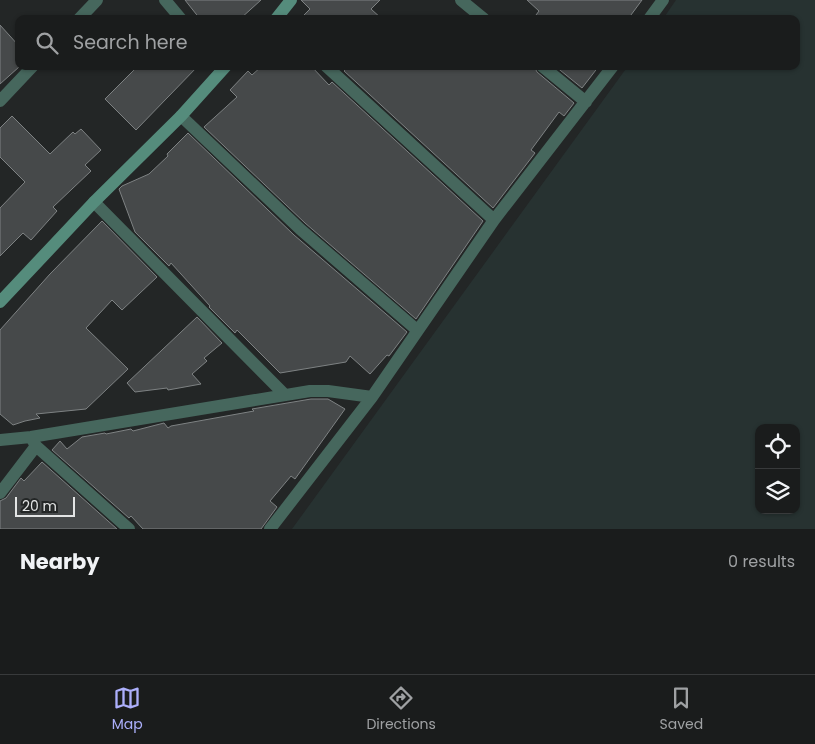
<!DOCTYPE html>
<style>
body{margin:0;font-family:Poppins,sans-serif;background:#232525;color:#f1f3f6}
.controls{position:absolute;right:15px;bottom:15px;display:grid;overflow:hidden;border-radius:10px;box-shadow:0 1px 4px #0004}
.controls button{width:45px;height:45px;display:grid;place-items:center;padding:0;border:0;border-bottom:1px solid #383a3b;background:#1a1c1c;color:#f1f3f6;font:25px sans-serif}
.scale{position:absolute;left:15px;bottom:12px;width:60px;box-sizing:border-box;padding-left:5px;border:2px solid #e3e5e5;border-top:0;font-size:14px;line-height:18px;white-space:nowrap;color:#e3e5e5;-webkit-text-stroke:4px #232626;paint-order:stroke}
.list{margin:0;padding:0;list-style:none}
h2{display:flex;justify-content:space-between;align-items:center;height:65px;margin:0;padding:0 20px;font-size:21px}
h2 small{font-size:16px;font-weight:400;color:#9fa1a3}
.icon{flex:none;width:28px;height:28px;fill:none;stroke:currentColor;stroke-width:2;stroke-linecap:round;stroke-linejoin:round}
.map{position:relative;flex:none;width:815px;height:529px;overflow:hidden}
.search{position:absolute;background:#1a1c1c;box-shadow:0 1px 4px #0004;left:15px;right:15px;top:15px;height:55px;display:flex;align-items:center;gap:12px;box-sizing:border-box;padding:0 18px;border-radius:10px;color:#9fa1a3;font-size:19px}
.sheet{height:145px;background:#1a1c1c}
nav{display:flex;justify-content:space-around;align-items:center;box-sizing:border-box;height:70px;border-top:1px solid #383a3b;background:#1a1c1c;font-size:14px;color:#9fa1a3}
nav a{display:grid;justify-items:center;gap:2px}
nav .on{color:#acaffb}
.map>svg:first-child{display:block}
</style>
<div class="map">
<svg width="815" height="529" viewBox="0 0 815 529">
<rect width="100%" height="100%" fill="#232626"/>
<path fill="#273231" fill-rule="evenodd" d="M676,0H815V529H292L628,66H796V19H663ZM759,428H796V510H759Z"/>
<path fill="#46494a" stroke="#7e8283" d="M185,0H261L240,19H200Z
M301,0H380L371,9L382,19H300L310,9Z
M527,0H642L628,19H533L539,11Z
M0,25L19,46V67L0,84Z
M138,66H198L136,130L105,99Z
M262,66H311L329,85L332,82L483,221L416,319L305,223L204,127L237,97L230,90L248,71L252,75Z
M349,66H534L537,72L574,103L564,116L559,112L531,150L535,153L493,208L344,71Z
M555,66H599L582,88Z
M12,116L50,154L73,132L75,134L81,129L101,150L85,165L91,171L53,207L57,211L31,240L23,233L0,256V208L25,182L0,157V128Z
M188,133L294,235L407,332L389,356L387,355L370,374L350,356L346,362L280,373L237,330L235,333L209,307L210,306L171,263L169,266L135,232L119,189L122,186L149,174L168,156L167,154Z
M102,221L157,277L122,310L112,300L86,328L128,369L86,409L36,414L40,418L25,421L13,425L0,414V330L50,274Z
M197,317L222,343L204,358L207,361L192,374L201,384L168,390L167,388L135,392L127,383Z
M311,399H328L345,409L295,479L291,476L270,501L277,507L261,529H143L131,516L129,518L52,450L60,441L67,449L82,437L105,433L106,434L131,429L133,431L164,423L168,428L171,426L254,411L252,409Z
M42,462L117,529H0V501L6,498L21,478L24,481Z"/>
<g fill="none" stroke-linecap="round" stroke-linejoin="round">
<path stroke="#46675d" stroke-width="12" d="M165,0L181,19
M461,0L484,19
M79,19L97,0
M649,19L663,0
M326,66L494,220
M542,66L586,102
M0,101L33,66
M181,116L300,229L417,330
M94,202L285,395
M31,437L36,446L129,529
M0,440L31,437L310,391H328L372,397
M0,493L36,446
M270,529L372,397L494,220L613,66"/>
<path stroke="#558c7c" stroke-width="12" d="M276,19L291,0
M0,302L94,202L181,116L226,66"/>
</g>
</svg>
<div class="controls">
<button><svg class="icon" aria-label="locate" viewBox="0 0 24 24"><circle cx="12" cy="12" r="6"/><path d="M12 2v4M12 18v4M2 12h4M18 12h4"/></svg></button>
<button><svg class="icon" aria-label="layers" viewBox="0 0 24 24"><path d="M12 4l9 5-9 5-9-5zM3 14l9 5 9-5"/></svg></button>
</div>
<div class="scale">20 m</div>
<div class="search"><svg class="icon" aria-label="search" viewBox="0 0 24 24"><circle cx="10" cy="10" r="6"/><path d="M15 15l6 6"/></svg>Search here</div>
</div>
<section class="sheet">
<h2>Nearby<small>0 results</small></h2>
<ul class="list">
</ul>
</section>
<nav>
<a class="on"><svg class="icon" aria-label="map" viewBox="0 0 24 24"><path d="M3 6l6-2 6 2 6-2v14l-6 2-6-2-6 2zM9 4v14M15 6v14"/></svg>Map</a>
<a><svg class="icon" aria-label="directions" viewBox="0 0 24 24"><path d="M12 3l9 9-9 9-9-9zM9 14v-3h6M13 9l2 2-2 2"/></svg>Directions</a>
<a><svg class="icon" aria-label="saved" viewBox="0 0 24 24"><path d="M7 4h10v16l-5-4-5 4z"/></svg>Saved</a>
</nav>
